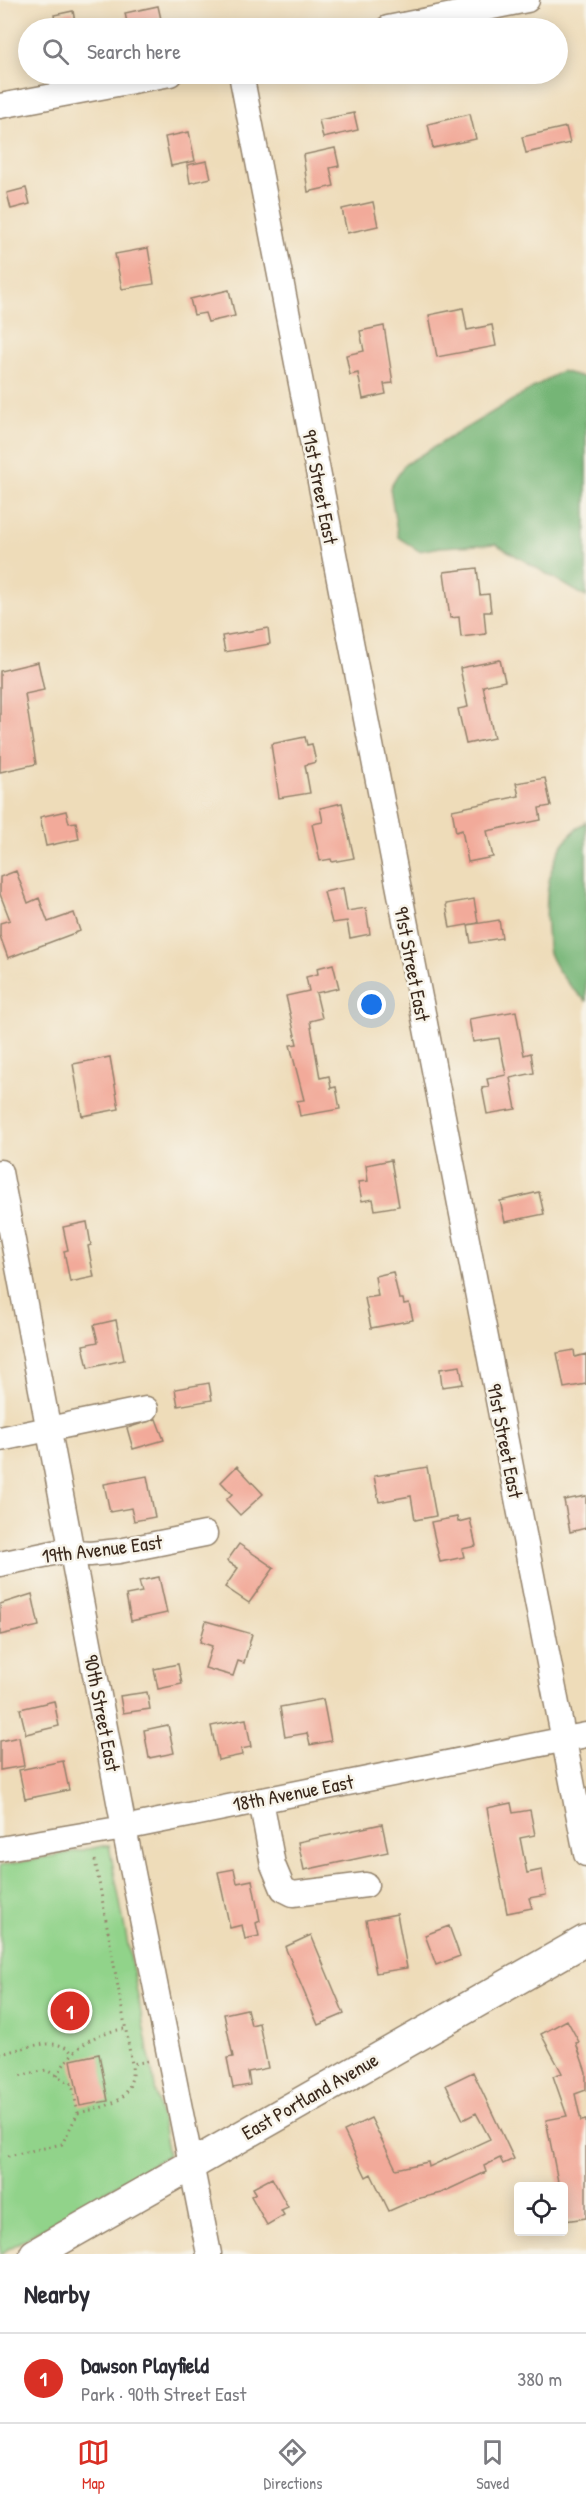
<!DOCTYPE html>
<meta charset="utf-8">
<style>
body{margin:0;font-family:"Patrick Hand",sans-serif;background:#f2f2f3;color:#2b2b33}
.controls{position:absolute;right:18px;bottom:18px;display:grid;overflow:hidden;border-radius:6px;box-shadow:0 3px 15px #0003}
.controls button{width:54px;height:54px;display:grid;place-items:center;padding:0;border:0;border-bottom:2px solid #e1e1e2;background:#fff;color:#2b2b33;font:30px sans-serif}
.you{position:absolute;left:372px;top:1005px;width:21px;height:21px;margin:-15px;border:4px solid #fff;border-radius:50%;background:#1a73e8;box-shadow:0 0 0 9px #1a73e833}
.badge{display:grid;place-items:center;width:39px;height:39px;border-radius:50%;background:#d93025;color:#fff;font-size:20px;font-weight:700}
.pin{position:absolute;translate:-50% -50%;border:3px solid #fff;box-shadow:0 2px 6px #0006}
.list{margin:0;padding:0;list-style:none}
h2{display:flex;justify-content:space-between;align-items:center;height:78px;margin:0;padding:0 24px;font-size:26px}
h2 small{font-size:20px;font-weight:400;color:#7c7c81}
.list li{display:grid;grid-template-columns:39px 1fr auto;gap:18px;align-items:center;box-sizing:border-box;height:90px;padding:0 24px;border-top:2px solid #e1e1e2}
.list b{display:block;font-size:22px;white-space:nowrap}
.list p{margin:0;font-size:20px;white-space:nowrap;color:#7c7c81}
.list em{font-size:20px;font-style:normal;color:#7c7c81}
.icon{flex:none;width:33px;height:33px;fill:none;stroke:currentColor;stroke-width:2;stroke-linecap:round;stroke-linejoin:round}
.map{position:relative;flex:none;width:586px;height:2254px;overflow:hidden}
.search{position:absolute;background:#fff;box-shadow:0 3px 15px #0003;left:18px;right:18px;top:18px;height:66px;display:flex;align-items:center;gap:15px;box-sizing:border-box;padding:0 21px;border-radius:33px;color:#7c7c81;font-size:22px}
.sheet{height:168px;background:#fff}
nav{display:flex;justify-content:space-around;align-items:center;box-sizing:border-box;height:84px;border-top:2px solid #e1e1e2;background:#fff;font-size:16px;color:#7c7c81}
nav a{display:grid;justify-items:center;gap:3px}
nav .on{color:#d93025}
.map>svg:first-child{display:block}
</style>
<div class="map">
<svg width="586" height="2254" viewBox="0 0 586 2254">
<rect width="100%" height="100%" fill="#f7f3e8"/>
<filter id="ink" filterUnits="userSpaceOnUse"><feTurbulence type="fractalNoise" baseFrequency=".0167" numOctaves="2"/><feDisplacementMap in="SourceGraphic" scale="12" xChannelSelector="R" yChannelSelector="G"/><feConvolveMatrix kernelMatrix="1 2 1 2 8 2 1 2 1" color-interpolation-filters="sRGB"/></filter>
<filter id="wash" filterUnits="userSpaceOnUse"><feTurbulence type="fractalNoise" baseFrequency=".008" numOctaves="4" result="noise"/><feDisplacementMap in="SourceGraphic" scale="24" xChannelSelector="R" yChannelSelector="G"/><feGaussianBlur stdDeviation="1.35" result="paint"/><feColorMatrix in="noise" values="0 0 0 0 0 0 0 0 0 0 0 0 0 0 0 0 0 1.4 0 .05"/><feComposite in="paint" operator="in"/></filter>
<g filter="url(#wash)">
<rect width="100%" height="100%" fill="#eedcb9"/>
<path fill="#91d38a" stroke="#667e54" stroke-width="1.5" d="M109,1845L168,2155L0,2254V1866Z"/>
<path fill="#74b576" stroke="#58704a" stroke-width="1.5" d="M561,371L586,378V597L496,544L441,547L419,551L398,537L390,488L404,465Z
M586,822V1001C572,989 556,971 549,953C547,946 548,937 547,930C544,890 549,845 586,822Z"/>
<g id="blocks">
<path fill="#f2aa9a" d="M158,6L163,28H128L125,13Z
M73,11L76,28H56L54,15Z
M354,113L358,130L323,138L319,120Z
M470,114L476,139L433,148L428,124Z
M566,127L570,143L526,153L522,137Z
M189,132L195,161L171,166L165,137Z
M335,148L339,166L330,168L334,186L308,192L303,155Z
M207,161L211,178L190,183L187,165Z
M26,188L30,204L11,209L7,193Z
M373,202L378,226L347,233L342,209Z
M148,248L154,284L122,289L115,254Z
M229,290L235,316L208,322L205,313L194,315L190,299Z
M463,308L467,330L492,325L496,346L437,357L429,315Z
M384,326L393,383L384,384L386,394L363,399L358,373L350,375L346,355L364,351L360,331Z
M477,568L480,595L489,594L491,612H484L486,634L461,637L459,617L450,618L444,572Z
M268,628L270,644L225,652L222,636Z
M500,660L505,681L483,686L494,738L466,744L458,709L468,707L460,668Z
M38,662L44,690L25,694L36,764L0,772V671Z
M305,737L307,745L312,744L316,762L305,765L310,793L279,798L271,744Z
M545,778L551,806L539,808L541,820L487,831L493,857L468,862L462,830L456,832L452,810L519,796L516,783Z
M342,803L354,858L332,862L331,859L320,861L312,824L323,822L320,808Z
M66,811L69,823L76,822L79,839L46,846L40,817Z
M16,871L28,903L39,898L48,922L74,913L80,931L8,958L0,936V923L10,920L0,894V877Z
M343,888L347,911L366,908L370,934L350,938L347,921L332,923L324,892Z
M474,899L478,923L450,928L446,904Z
M499,920L502,938L471,943L468,925Z
M333,964L339,988L316,993L322,1018L310,1021L320,1078L329,1076L331,1088L336,1087L340,1109L300,1116L297,1101L304,1100L290,1045L297,1044L286,996L309,991L306,977L318,974L317,968Z
M516,1011L524,1055L531,1053L534,1073L510,1078L516,1109L487,1114L482,1088L489,1087L487,1079L506,1075L499,1038L473,1042L469,1019Z
M110,1057L119,1109L82,1116L73,1064Z
M391,1160L399,1206L375,1210L373,1199L362,1201L358,1182L368,1181L366,1165Z
M539,1192L544,1214L505,1222L500,1201Z
M87,1222L91,1245L88,1246L94,1277L70,1282L64,1251L68,1250L63,1227Z
M393,1272L399,1299H403L404,1304L409,1303L413,1320L371,1328L365,1298L378,1296L375,1276Z
M116,1320L124,1360L88,1368L83,1345L98,1342L94,1325Z
M574,1350L575,1357L586,1354V1384L564,1388L557,1353Z
M460,1366L463,1384L442,1387L440,1369Z
M209,1383L212,1400L178,1406L175,1389Z
M156,1419L164,1440L133,1449L127,1428Z
M237,1466L263,1494L240,1515L226,1500L232,1494L221,1482Z
M427,1467L436,1516L415,1520L411,1496L379,1502L374,1476Z
M147,1476L155,1517L134,1521L131,1508L110,1512L104,1484Z
M586,1496V1528L570,1532L564,1500Z
M457,1517L458,1522L470,1519L476,1546L462,1549L464,1557L440,1562L431,1522Z
M239,1544L274,1568L249,1603L225,1587L238,1568L227,1561Z
M159,1577L167,1613L131,1621L126,1595L142,1592L139,1581Z
M32,1594L39,1626L0,1635V1604Z
M206,1621L252,1634L244,1663L238,1661L233,1676L205,1668L212,1646L200,1642Z
M178,1664L182,1684L158,1689L154,1669Z
M147,1692L150,1709L123,1713L120,1696Z
M323,1699L331,1741L310,1745L307,1733L285,1737L280,1707Z
M54,1701L59,1726L26,1734L20,1709Z
M246,1719L251,1747L241,1749L242,1755L218,1760L211,1726Z
M168,1725L174,1753L149,1758L144,1730Z
M19,1737L24,1766L0,1770V1741Z
M63,1761L69,1790L25,1799L19,1770Z
M511,1803L513,1813L530,1810L535,1835L520,1838L527,1873L542,1870L546,1895L529,1898L532,1908L507,1913L487,1808Z
M382,1824L388,1852L304,1870L298,1842Z
M234,1869L237,1883L252,1880L260,1921L256,1923L259,1936L245,1939L242,1925L230,1928L218,1872Z
M397,1914L407,1968L376,1973L366,1920Z
M449,1926L460,1956L436,1965L425,1935Z
M311,1935L344,2014L318,2025L285,1947Z
M247,2009L251,2025L259,2023L268,2068L248,2072L250,2085L233,2088L227,2058L233,2057L224,2014Z
M567,2020L579,2042L576,2043L586,2072V2090L575,2094L581,2121L586,2120V2218L565,2221L564,2187H559L546,2120L567,2116L553,2076L562,2073L541,2034Z
M99,2054L108,2101L80,2106L71,2060Z
M473,2072L514,2159L503,2164L500,2158L484,2166L486,2172L441,2193L416,2199L389,2211L371,2174L366,2177L344,2131L371,2118L396,2169L428,2162L429,2167L490,2139L476,2113L463,2120L446,2085Z
M272,2178L288,2207L281,2210L284,2215L267,2225L251,2196L256,2193L253,2188Z"/>
</g>
</g>
<g filter="url(#ink)">
<use href="#blocks" fill-opacity="0" stroke="#94836c" stroke-width="1.5"/>
<g fill="none" stroke-linecap="round" stroke-linejoin="round">
<g stroke="#94836c" stroke-width="27">
<path id="minor" d="M388,28L527,0
M241,74L586,1854
M0,106L170,74
M0,1172L124,1828L209,2254
M0,1439L146,1409
M0,1564L58,1552L90,1554L119,1551L205,1534
M261,1800L273,1865L283,1889L293,1894L366,1885
M0,1849L124,1828L586,1735"/>
</g>
<g stroke="#94836c" stroke-width="33">
<path id="major" d="M35,2254L586,1940"/>
</g>
<path stroke="#94836c" stroke-width="3" stroke-dasharray="1.5 4.5" stroke-linecap="butt" d="M95,1860L132,2064L149,2061
M0,2054C20,2050 57,2034 72,2053
M57,2076C72,2048 94,2032 125,2029
M78,2113C108,2106 135,2103 132,2064
M8,2156L62,2144L78,2113L72,2084L46,2070L18,2076"/>
<use href="#minor" stroke="#fff" stroke-width="24"/>
<use href="#major" stroke="#fff" stroke-width="30"/>
</g>
</g>
<g text-anchor="middle" stroke-width="5" stroke-linejoin="round" paint-order="stroke">
<g font-size="20" fill="#3b2a1e" stroke="#f7f3e8">
<text transform="translate(320 487) rotate(79)" y="7">91st Street East</text>
<text transform="translate(412 964) rotate(79)" y="7">91st Street East</text>
<text transform="translate(505 1441) rotate(79)" y="7">91st Street East</text>
<text transform="translate(102 1549) rotate(-7)" y="7">19th Avenue East</text>
<text transform="translate(102 1713) rotate(79)" y="7">90th Street East</text>
<text transform="translate(293 1793) rotate(-11)" y="7">18th Avenue East</text>
<text transform="translate(310 2096) rotate(-30)" y="7">East Portland Avenue</text>
</g>
</g>
</svg>
<div class="controls">
<button><svg class="icon" aria-label="locate" viewBox="0 0 24 24"><circle cx="12" cy="12" r="6"/><path d="M12 2v4M12 18v4M2 12h4M18 12h4"/></svg></button>
</div>
<div class="you"></div>
<div class="pin badge" style="left:70px;top:2011px">1</div>
<div class="search"><svg class="icon" aria-label="search" viewBox="0 0 24 24"><circle cx="10" cy="10" r="6"/><path d="M15 15l6 6"/></svg>Search here</div>
</div>
<section class="sheet">
<h2>Nearby<small></small></h2>
<ul class="list">
<li><span class="badge">1</span><div><b>Dawson Playfield</b><p>Park · 90th Street East</p></div><em>380 m</em></li>
</ul>
</section>
<nav>
<a class="on"><svg class="icon" aria-label="map" viewBox="0 0 24 24"><path d="M3 6l6-2 6 2 6-2v14l-6 2-6-2-6 2zM9 4v14M15 6v14"/></svg>Map</a>
<a><svg class="icon" aria-label="directions" viewBox="0 0 24 24"><path d="M12 3l9 9-9 9-9-9zM9 14v-3h6M13 9l2 2-2 2"/></svg>Directions</a>
<a><svg class="icon" aria-label="saved" viewBox="0 0 24 24"><path d="M7 4h10v16l-5-4-5 4z"/></svg>Saved</a>
</nav>
